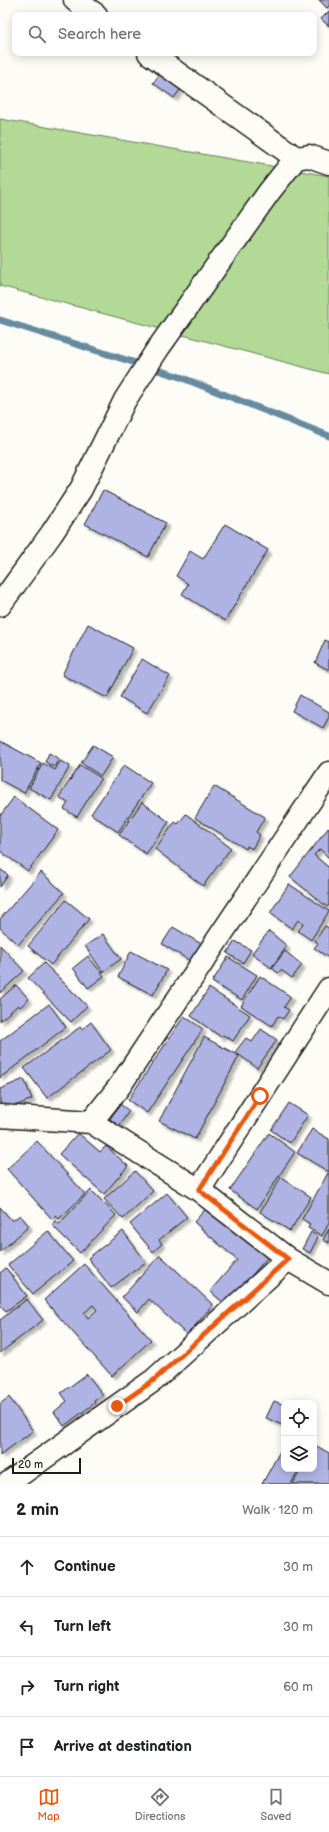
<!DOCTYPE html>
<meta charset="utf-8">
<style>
body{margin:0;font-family:"Balsamiq Sans",sans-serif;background:#f2f2f2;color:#202124}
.controls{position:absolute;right:12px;bottom:12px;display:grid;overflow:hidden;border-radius:8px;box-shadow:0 2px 10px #0003}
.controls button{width:36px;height:36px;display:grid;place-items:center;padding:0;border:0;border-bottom:1px solid #e0e0e0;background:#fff;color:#202124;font:20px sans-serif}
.scale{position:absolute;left:12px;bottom:10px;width:69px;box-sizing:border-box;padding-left:4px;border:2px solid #1c1c1c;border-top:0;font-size:11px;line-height:14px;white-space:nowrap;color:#1c1c1c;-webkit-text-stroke:3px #fdfcf7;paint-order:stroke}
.stop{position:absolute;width:12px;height:12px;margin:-9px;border:3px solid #ea580c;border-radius:50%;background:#fff}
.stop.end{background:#ea580c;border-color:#fff;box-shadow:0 1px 4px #0008}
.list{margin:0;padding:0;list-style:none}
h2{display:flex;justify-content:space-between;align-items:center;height:52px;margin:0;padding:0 16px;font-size:17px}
h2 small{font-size:13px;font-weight:400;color:#757577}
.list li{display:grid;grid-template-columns:26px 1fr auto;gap:12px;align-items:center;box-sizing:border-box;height:60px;padding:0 16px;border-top:1px solid #e0e0e0}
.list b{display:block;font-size:15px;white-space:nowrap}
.list em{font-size:13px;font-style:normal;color:#757577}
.icon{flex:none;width:22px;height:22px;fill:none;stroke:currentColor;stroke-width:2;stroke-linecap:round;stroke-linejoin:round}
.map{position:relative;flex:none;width:329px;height:1484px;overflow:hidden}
.search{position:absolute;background:#fff;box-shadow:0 2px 10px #0003;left:12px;right:12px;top:12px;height:44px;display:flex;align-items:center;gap:10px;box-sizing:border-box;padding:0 14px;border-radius:8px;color:#757577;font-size:15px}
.sheet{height:292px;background:#fff}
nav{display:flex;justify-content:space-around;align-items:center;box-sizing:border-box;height:56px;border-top:1px solid #e0e0e0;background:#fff;font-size:11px;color:#757577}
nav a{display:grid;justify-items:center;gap:2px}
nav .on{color:#ea580c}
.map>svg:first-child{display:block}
</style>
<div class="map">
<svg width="329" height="1484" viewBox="0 0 329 1484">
<defs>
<filter id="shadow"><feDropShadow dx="3.5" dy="3.5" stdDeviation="1" flood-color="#0004"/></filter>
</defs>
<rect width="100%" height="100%" fill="#fdfcf7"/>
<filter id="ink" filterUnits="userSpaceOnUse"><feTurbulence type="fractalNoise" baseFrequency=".025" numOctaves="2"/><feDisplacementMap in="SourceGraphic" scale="8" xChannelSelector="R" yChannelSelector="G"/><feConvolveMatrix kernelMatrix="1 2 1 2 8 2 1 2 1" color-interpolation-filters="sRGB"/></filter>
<g filter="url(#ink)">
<path fill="#b2da96" stroke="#677b59" d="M0,119L329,176V374L0,286Z"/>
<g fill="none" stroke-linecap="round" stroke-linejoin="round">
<path stroke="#668ba0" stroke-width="7" d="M0,320L180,377L329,436"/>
</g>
<path fill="#aeb3e4" stroke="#1c1c1c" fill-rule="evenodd" filter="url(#shadow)" d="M319,0H329V6L327,8Z
M329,11V26L321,19Z
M162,71L182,87L174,98L153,83Z
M103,490L166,523L148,557L85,524Z
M225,524L268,550L225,621L182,594L188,584L176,576L190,551L203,559Z
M88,624L133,648L107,698L62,675Z
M325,640L329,642V670L315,663Z
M142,659L170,676L147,713L120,697Z
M300,695L329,712V717L323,728L292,711Z
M0,741L41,763L24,793L0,780Z
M93,745L113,757L101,776L81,763Z
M49,753L59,759L54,767L45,762Z
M60,761L70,766L51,800L29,788L43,763L55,770Z
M80,765L101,778L77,817L64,809L68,803L59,797Z
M124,765L151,783L118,832L91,814Z
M214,786L265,817L256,832L260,835L252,849L247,846L246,849L195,818Z
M14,797L58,830L28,871L0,851V816Z
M142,802L169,822L146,854L119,835Z
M186,814L231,848L203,886L155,849L175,822L178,824Z
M329,827V858L320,849L314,855L328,867L329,866V905L327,907L290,877Z
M0,869L8,875L0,887Z
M41,872L64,893L18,945L0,928V919Z
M289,884L329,911L311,940L298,931L303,924L298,920L292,929L270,913Z
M66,900L89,919L51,965L28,946Z
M325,926L329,928V958L314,948L318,943L315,941Z
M173,927L203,945L192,962L162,944Z
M269,931L287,946L271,968L252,953Z
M103,934L121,959L103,972L85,946Z
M235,941L251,950L243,963L227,953Z
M0,945L24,971L0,993Z
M131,951L167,970L153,995L118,977Z
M285,951L302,965L292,978L281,970L278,973L272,968Z
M88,956L104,976L88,988L73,968Z
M228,957L257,975L242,1000L212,982Z
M44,963L87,1006L71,1022L28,978Z
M260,976L291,997L284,1007L289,1010L283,1019L278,1016L272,1026L241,1006Z
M16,985L29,999L20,1007L18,1005L0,1021V999Z
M209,988L250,1015L233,1041L223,1035L221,1037L191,1016Z
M49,1004L66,1027L0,1078V1041Z
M184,1016L203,1029L147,1113L128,1100Z
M91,1022L111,1050L47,1098L24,1068L80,1027L82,1029Z
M261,1029L277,1040L257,1068L235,1052L246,1038L252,1042Z
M204,1037L239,1056L195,1139L159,1121Z
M24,1079L32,1099L4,1111L0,1102V1089Z
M289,1103L308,1115L290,1143L271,1130Z
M120,1104L129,1111L119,1126L110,1119Z
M312,1129L329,1139V1172L297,1153Z
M78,1133L100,1152L106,1146L128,1166L104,1194L59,1154Z
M269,1133L295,1152L257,1209L230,1190Z
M37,1141L85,1194L59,1219L56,1215L52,1219L7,1169Z
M135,1171L153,1191L123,1219L104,1199Z
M328,1173L329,1174V1223L322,1236L308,1228L310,1224L302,1219Z
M281,1177L311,1197L290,1231L260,1212Z
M91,1190L116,1215L80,1253L52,1225L55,1221L59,1224Z
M167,1193L187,1217L159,1240L162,1244L153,1252L130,1224Z
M208,1206L267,1258L226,1305L210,1291L237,1260L194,1222Z
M0,1207L12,1221L20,1215L29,1226L0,1252Z
M329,1229V1243L323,1240Z
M48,1231L73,1261L33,1294L8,1265Z
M123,1231L146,1262L111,1288L88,1258Z
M311,1232L318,1237L310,1253L302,1249Z
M160,1255L213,1305L187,1335L149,1299L138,1312L122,1297Z
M84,1264L151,1340L112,1376L44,1300ZM93,1305L97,1310L88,1318L84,1313Z
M6,1268L27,1296L6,1311L0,1305V1273Z
M27,1299L43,1320L0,1353V1320Z
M87,1374L103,1395L94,1401L95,1403L64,1426L54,1412L67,1401L61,1393Z
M9,1397L33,1431L0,1455V1404Z
M274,1401L284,1405V1426L266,1418Z
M284,1444V1469H299L291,1484H262Z
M315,1445L329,1453V1484H293L301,1469H314Z"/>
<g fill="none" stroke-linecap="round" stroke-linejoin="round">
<g stroke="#1c1c1c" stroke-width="25">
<path id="minor" d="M75,0L96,15
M149,53L296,158
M0,605L52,533L81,489L125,400L157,350L269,192L296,158L309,156L329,163
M0,1116L91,1122L199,1190L288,1259L329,1283
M91,1122L119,1087L329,773
M199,1190L329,989
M7,1484L154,1380L288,1259"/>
</g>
<use href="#minor" stroke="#fdfcf7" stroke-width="22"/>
</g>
</g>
<g fill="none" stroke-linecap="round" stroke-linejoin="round" filter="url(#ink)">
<path stroke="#ea580c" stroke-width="5" d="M117,1406L154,1380L288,1259L199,1190L260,1096"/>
</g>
</svg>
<div class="controls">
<button><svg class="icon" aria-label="locate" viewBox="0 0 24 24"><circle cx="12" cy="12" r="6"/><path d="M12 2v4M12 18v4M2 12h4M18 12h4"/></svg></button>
<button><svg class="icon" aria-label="layers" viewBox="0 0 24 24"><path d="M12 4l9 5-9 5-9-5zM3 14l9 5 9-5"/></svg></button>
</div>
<div class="scale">20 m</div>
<div class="stop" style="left:260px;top:1096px"></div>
<div class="stop end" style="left:117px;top:1406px"></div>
<div class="search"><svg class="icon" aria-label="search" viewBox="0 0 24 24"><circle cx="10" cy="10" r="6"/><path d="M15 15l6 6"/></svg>Search here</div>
</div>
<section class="sheet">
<h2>2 min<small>Walk · 120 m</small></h2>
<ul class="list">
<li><svg class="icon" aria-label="ahead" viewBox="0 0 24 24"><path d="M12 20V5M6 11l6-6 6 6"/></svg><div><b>Continue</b></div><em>30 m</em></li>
<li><svg class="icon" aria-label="left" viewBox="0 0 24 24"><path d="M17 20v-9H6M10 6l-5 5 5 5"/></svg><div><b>Turn left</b></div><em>30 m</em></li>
<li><svg class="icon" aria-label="right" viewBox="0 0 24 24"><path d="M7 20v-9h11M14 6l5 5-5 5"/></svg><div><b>Turn right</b></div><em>60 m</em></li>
<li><svg class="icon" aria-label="arrive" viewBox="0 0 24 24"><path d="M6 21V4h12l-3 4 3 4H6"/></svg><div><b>Arrive at destination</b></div></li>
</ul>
</section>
<nav>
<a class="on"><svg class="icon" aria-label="map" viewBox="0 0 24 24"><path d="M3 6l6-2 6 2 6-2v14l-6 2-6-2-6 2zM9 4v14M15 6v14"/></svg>Map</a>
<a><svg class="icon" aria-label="directions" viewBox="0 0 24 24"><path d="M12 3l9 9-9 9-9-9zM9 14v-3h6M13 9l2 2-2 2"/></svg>Directions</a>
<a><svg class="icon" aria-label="saved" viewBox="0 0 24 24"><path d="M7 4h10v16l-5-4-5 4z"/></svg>Saved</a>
</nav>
